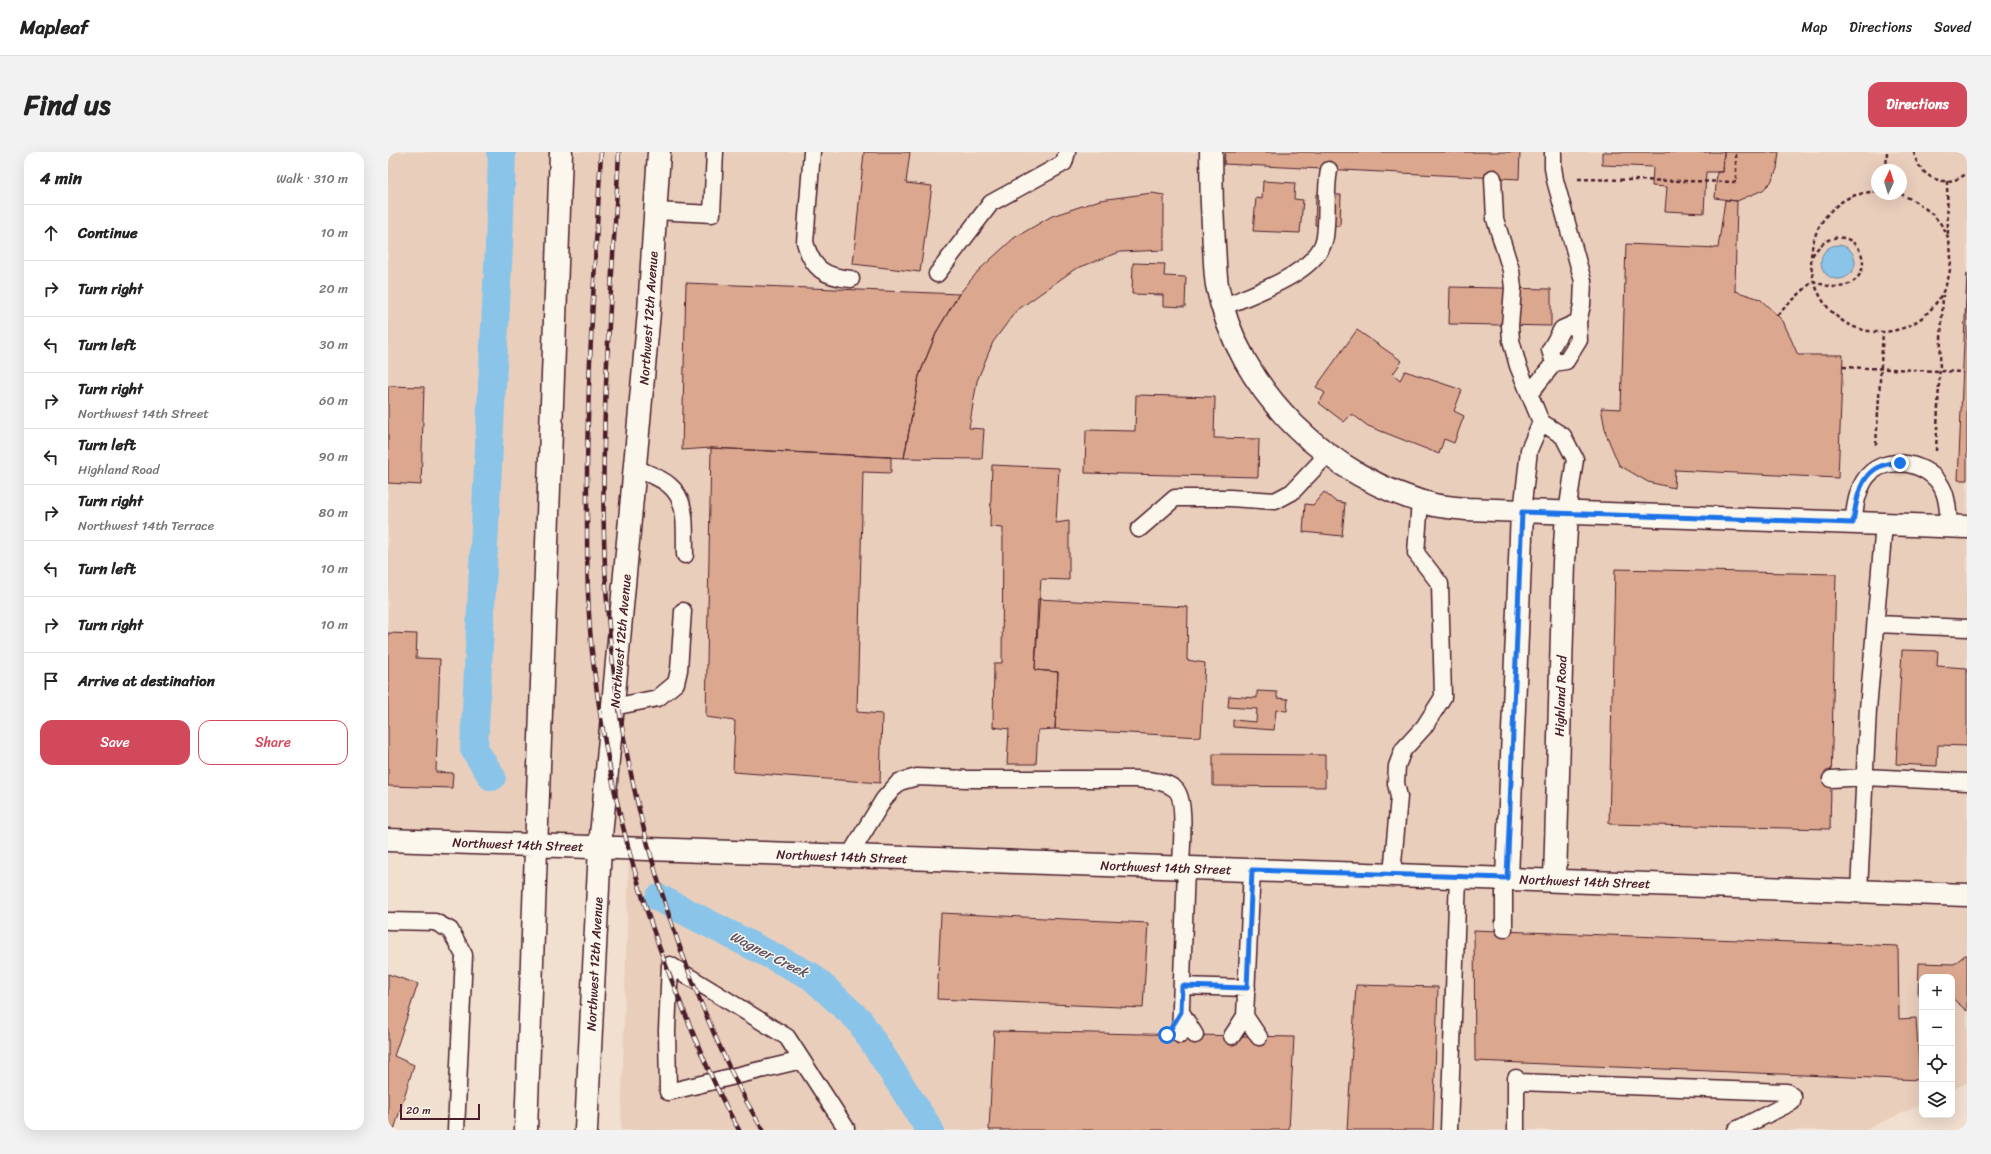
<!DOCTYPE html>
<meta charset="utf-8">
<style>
body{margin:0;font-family:Sriracha,sans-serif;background:#f2f2f2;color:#222}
.controls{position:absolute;right:12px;bottom:12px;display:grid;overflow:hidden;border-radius:8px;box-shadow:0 4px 16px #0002}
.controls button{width:36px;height:36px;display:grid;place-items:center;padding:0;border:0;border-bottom:1px solid #e0e0e0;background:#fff;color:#222;font:20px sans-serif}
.compass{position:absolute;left:1483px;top:12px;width:36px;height:36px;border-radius:50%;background:#fff;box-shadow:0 4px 16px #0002;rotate:4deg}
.scale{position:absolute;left:12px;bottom:10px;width:80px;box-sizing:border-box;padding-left:4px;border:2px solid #4a1f2b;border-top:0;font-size:11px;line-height:14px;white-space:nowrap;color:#4a1f2b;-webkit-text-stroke:3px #fbf7ec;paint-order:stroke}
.stop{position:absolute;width:12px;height:12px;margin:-9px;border:3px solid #1a73e8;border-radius:50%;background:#fff}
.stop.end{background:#1a73e8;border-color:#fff;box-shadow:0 1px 4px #0008}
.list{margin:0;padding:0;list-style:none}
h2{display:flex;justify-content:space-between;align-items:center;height:52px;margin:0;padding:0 16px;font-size:17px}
h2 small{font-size:13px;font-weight:400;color:#767676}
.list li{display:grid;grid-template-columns:26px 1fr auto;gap:12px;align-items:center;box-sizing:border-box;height:56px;padding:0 16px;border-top:1px solid #e0e0e0}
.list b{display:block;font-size:15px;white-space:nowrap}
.list p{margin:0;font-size:13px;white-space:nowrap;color:#767676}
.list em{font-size:13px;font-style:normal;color:#767676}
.actions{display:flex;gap:8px;padding:12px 16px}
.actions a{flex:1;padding:9px 0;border:1px solid #d1495b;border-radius:12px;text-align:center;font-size:14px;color:#d1495b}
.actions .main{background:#d1495b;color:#fff}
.icon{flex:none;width:22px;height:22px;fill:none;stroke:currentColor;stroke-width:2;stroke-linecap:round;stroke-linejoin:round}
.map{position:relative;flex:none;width:1579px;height:978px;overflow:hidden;border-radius:12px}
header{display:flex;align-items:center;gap:24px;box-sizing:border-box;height:56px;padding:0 20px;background:#fff;border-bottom:1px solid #e0e0e0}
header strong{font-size:19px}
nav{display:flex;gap:22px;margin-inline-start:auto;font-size:14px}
.intro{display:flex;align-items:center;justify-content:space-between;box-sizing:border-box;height:96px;padding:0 24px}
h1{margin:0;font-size:28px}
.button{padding:10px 18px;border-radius:12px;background:#d1495b;color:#fff;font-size:14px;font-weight:700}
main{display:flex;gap:24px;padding:0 24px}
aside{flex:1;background:#fff;border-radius:12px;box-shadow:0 4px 16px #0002}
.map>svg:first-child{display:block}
</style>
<header>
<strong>Mapleaf</strong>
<nav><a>Map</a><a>Directions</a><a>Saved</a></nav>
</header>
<div class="intro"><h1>Find us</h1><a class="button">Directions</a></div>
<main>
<aside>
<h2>4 min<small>Walk · 310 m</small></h2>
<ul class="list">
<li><svg class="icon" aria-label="ahead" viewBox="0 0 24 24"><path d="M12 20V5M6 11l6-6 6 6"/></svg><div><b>Continue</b></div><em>10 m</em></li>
<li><svg class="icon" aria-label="right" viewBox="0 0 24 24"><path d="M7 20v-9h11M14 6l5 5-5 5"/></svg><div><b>Turn right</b></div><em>20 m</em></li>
<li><svg class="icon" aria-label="left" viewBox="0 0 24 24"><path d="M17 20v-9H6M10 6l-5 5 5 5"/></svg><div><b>Turn left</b></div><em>30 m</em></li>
<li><svg class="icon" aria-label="right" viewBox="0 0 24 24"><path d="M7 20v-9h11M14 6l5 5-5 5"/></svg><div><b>Turn right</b><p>Northwest 14th Street</p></div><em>60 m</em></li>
<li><svg class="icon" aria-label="left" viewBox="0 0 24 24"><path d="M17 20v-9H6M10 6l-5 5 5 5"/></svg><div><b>Turn left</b><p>Highland Road</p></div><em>90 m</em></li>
<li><svg class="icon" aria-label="right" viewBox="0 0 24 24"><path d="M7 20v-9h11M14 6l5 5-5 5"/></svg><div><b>Turn right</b><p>Northwest 14th Terrace</p></div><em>80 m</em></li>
<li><svg class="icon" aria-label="left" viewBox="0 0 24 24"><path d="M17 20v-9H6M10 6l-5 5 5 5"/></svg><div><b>Turn left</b></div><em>10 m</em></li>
<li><svg class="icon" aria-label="right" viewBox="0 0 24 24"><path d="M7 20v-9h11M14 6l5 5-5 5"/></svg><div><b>Turn right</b></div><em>10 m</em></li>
<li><svg class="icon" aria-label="arrive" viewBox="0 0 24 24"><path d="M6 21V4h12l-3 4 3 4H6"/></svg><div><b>Arrive at destination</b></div></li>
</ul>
<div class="actions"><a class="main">Save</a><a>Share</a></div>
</aside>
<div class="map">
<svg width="1579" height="978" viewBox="0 0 1579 978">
<rect width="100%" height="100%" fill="#f1dfd0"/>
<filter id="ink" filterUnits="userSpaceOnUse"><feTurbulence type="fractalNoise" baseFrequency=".025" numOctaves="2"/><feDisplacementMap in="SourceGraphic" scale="8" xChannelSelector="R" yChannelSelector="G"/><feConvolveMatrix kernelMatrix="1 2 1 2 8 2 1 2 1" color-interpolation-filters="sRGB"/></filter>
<g filter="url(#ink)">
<path fill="#eacebc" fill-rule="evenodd" d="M0,0H1579V931L1564,938V825H1534V952L1477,978H233L241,701L0,687ZM1489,18H1513V42H1489Z"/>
<path fill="#8ac5e9" stroke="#70839d" d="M1433 110a17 17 0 1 1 34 0a17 17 0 1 1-34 0Z"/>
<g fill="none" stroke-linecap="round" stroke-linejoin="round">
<path stroke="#8ac5e9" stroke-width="28" d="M104,625L86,597L111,93L114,3L112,0
M271,746L423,824L471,868L542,978"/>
</g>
<path fill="#dba88f" stroke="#4a1f2b" d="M476,0H522L518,31L544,34L532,120L465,112Z
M837,0H1132L1131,27L836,12Z
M1214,0H1336L1335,20H1318L1316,61L1277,59L1279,35L1264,34L1265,15L1214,13Z
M1336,0H1391L1389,17L1383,30L1375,38L1349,49L1327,46L1329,20H1335Z
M875,29L907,31L906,47L915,48L912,81L865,79L868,46L874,47Z
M764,41L776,43V98L732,100L687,117L628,159L605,190L589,229L581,276L596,277L594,307L516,306L531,224L549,179L571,142L592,117L626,86L664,64L712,48Z
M928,42L953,43L952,74L927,73Z
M1337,48L1349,49L1347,139L1372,147L1395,169L1410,203H1455L1450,326L1287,318L1286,336L1260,330L1231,313L1218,282L1213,256L1233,257L1238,92L1330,96Z
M745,111L777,112L776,124L798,125L797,155L775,154V143L744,142Z
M1579,121V328H1570Z
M298,131L571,142L549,179L531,224L516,306L323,296L294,298Z
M1062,135L1163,137V174L1061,172Z
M969,178L1014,209L1005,222L1012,228L1017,219L1074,238L1066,259L1076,264L1066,291L1056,287L1051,302L980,274L964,262L956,270L931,251L937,241L928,235Z
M0,234L36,235L33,333L0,331Z
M748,243L827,245L826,286L871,287L870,325L697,321L698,278L747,279Z
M323,296L503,305V321L475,320L469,560L494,562L492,631L345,620L347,569L318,565Z
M604,313L671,316L668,371L681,369V428L653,427L647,518L670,520L667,577L650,578L648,612H619L621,577L605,575L606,511H614L615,376L602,375Z
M936,340L947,349L957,351L954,384L915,380L917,352L925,353Z
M1227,417L1448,422L1442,677L1221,672Z
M650,447L800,455L799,508L817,511L813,585L667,577L670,520L647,518Z
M0,481L29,482L28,506L52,507L48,620L65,621L64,636L0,634Z
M1514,498L1550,499L1549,514L1579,516V594L1550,593L1549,614L1508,612Z
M869,539L889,540V546L900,547L899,559L888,558L886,578L845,575V568L868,570L869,557L840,555L841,544L869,546Z
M825,602L937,603V635L825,634Z
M553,761L760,771L755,856L549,847Z
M1086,778L1510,794L1511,867L1528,866L1532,928L1087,909Z
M1577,803H1579V859L1564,846V825H1534V843H1530L1531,811L1566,812Z
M0,822L30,832L6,904L26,913L6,978H0Z
M968,833L1050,835L1045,978H959Z
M606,879L906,885L901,978H601Z"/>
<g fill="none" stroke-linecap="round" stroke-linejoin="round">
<g stroke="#4a1f2b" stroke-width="19">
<path id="lane" d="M424,0L417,90C424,117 437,125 463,127
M1105,26L1107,67L1123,118L1125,136L1122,174L1123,188L1130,214L1153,270L1175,284L1187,307L1179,361
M268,59L324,62L327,0
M549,122L603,51L676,11L679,0
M835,155C864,142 931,121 937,85C940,63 937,40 941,18
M1166,211L1162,198L1174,177L1190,170
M1142,241L1166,211L1178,209L1191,188L1190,170L1194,153L1195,129L1167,28L1165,15V0
M248,316C258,321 272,325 281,333C301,349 296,379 297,403
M1134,360L1141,298L1153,270
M1465,371C1467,357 1468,342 1476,329C1492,302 1536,308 1552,332C1560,344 1560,360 1561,374
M751,377L787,346H842L887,349L904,340L940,302
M1489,472L1579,476
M225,555L270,546L288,531L291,518L295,459
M1443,627L1477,625L1579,630
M461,704L496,647L511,630L529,625L579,627H749C762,629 776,628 787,637C799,646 793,700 793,715
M1004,722L1011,645L1008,631L1009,614L1015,598L1036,575L1055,545L1052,432L1028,401L1032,349
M1471,739L1480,557L1496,372
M0,769L47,770L62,778L76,803L68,978
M1116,777V726
M794,834L859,836
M793,860L807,883
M857,864L871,885
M792,883L798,716
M844,884L857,864L864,718
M414,908L280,940L279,878L282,813L399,885L458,976
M1128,930L1399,940L1405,945L1404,950L1348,978
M1061,978L1070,725
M1128,978V926"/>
</g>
<g stroke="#4a1f2b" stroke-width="25">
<path id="street" d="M823,0C823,31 824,63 826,94C827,107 827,121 829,133C850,240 942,327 1046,353C1056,355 1068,356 1079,357L1579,375
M1119,726L1134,360
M1167,728L1176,410L1179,361"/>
</g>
<g stroke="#4a1f2b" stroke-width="25">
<path id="secondary" d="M0,688L1579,743
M138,978L173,0
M198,978L212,695L261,160L271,0"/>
</g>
<path stroke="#4a1f2b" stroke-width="2.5" stroke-dasharray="4 3" stroke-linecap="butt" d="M1526,0C1530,25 1558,39 1579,21
M1498,18L1499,0
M1190,27L1348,30V0
M1559,29L1560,85
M1489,39C1481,40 1470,42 1462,45C1395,79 1420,182 1495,180C1541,178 1573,130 1560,86C1553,65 1532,51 1513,42
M1389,163L1425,129C1433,132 1441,135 1449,135C1456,135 1462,132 1466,129C1493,107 1453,59 1424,104
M1455,215L1575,220
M1488,293L1495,180
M1548,299L1555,143"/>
<use href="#lane" stroke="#fbf7ec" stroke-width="16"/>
<use href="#street" stroke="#fbf7ec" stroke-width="22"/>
<use href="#secondary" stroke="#fbf7ec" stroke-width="22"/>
<g stroke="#4a1f2b" stroke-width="4.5">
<path id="rail" d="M213,0C207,119 198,238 199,358C199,408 199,459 205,509C219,628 248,744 294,854C311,896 328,939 351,978
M231,0C224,136 211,278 217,414C223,563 257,712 313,851C331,894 350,938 375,978"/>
</g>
<use href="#rail" stroke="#fbf7ec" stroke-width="3" stroke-dasharray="9" stroke-linecap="butt"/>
</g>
</g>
<g fill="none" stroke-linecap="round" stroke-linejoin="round" filter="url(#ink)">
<path stroke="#1a73e8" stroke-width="5" d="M779,883L793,860L794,834L859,836L864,718L1119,726L1134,360L1465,371C1468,350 1471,320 1496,313C1500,311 1507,311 1512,311"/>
</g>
<g text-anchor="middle" stroke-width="3" stroke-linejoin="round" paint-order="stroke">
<g font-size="13" fill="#4a1f2b" stroke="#fbf7ec">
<text transform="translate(260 166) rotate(-86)" y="5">Northwest 12th Avenue</text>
<text transform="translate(232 489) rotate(-85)" y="5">Northwest 12th Avenue</text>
<text transform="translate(1172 544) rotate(-88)" y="5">Highland Road</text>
<text transform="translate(130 692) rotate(2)" y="5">Northwest 14th Street</text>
<text transform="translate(454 704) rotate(2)" y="5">Northwest 14th Street</text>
<text transform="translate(778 715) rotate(2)" y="5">Northwest 14th Street</text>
<text transform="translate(1197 729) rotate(2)" y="5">Northwest 14th Street</text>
<text transform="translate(206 812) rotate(-87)" y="5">Northwest 12th Avenue</text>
</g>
<g font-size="14" font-style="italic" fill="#5d5164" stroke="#fbf7ec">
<text transform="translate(381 802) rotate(27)" y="5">Wagner Creek</text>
</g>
</g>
</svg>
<div class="controls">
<button>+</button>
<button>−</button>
<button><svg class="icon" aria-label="locate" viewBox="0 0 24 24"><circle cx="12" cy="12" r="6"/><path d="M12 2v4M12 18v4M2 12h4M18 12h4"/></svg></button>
<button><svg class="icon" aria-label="layers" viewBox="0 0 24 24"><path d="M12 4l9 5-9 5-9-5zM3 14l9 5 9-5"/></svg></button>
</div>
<svg class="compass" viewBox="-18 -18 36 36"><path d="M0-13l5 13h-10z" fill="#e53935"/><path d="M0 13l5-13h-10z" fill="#767676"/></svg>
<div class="scale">20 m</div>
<div class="stop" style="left:779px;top:883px"></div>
<div class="stop end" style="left:1512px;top:311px"></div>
</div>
</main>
